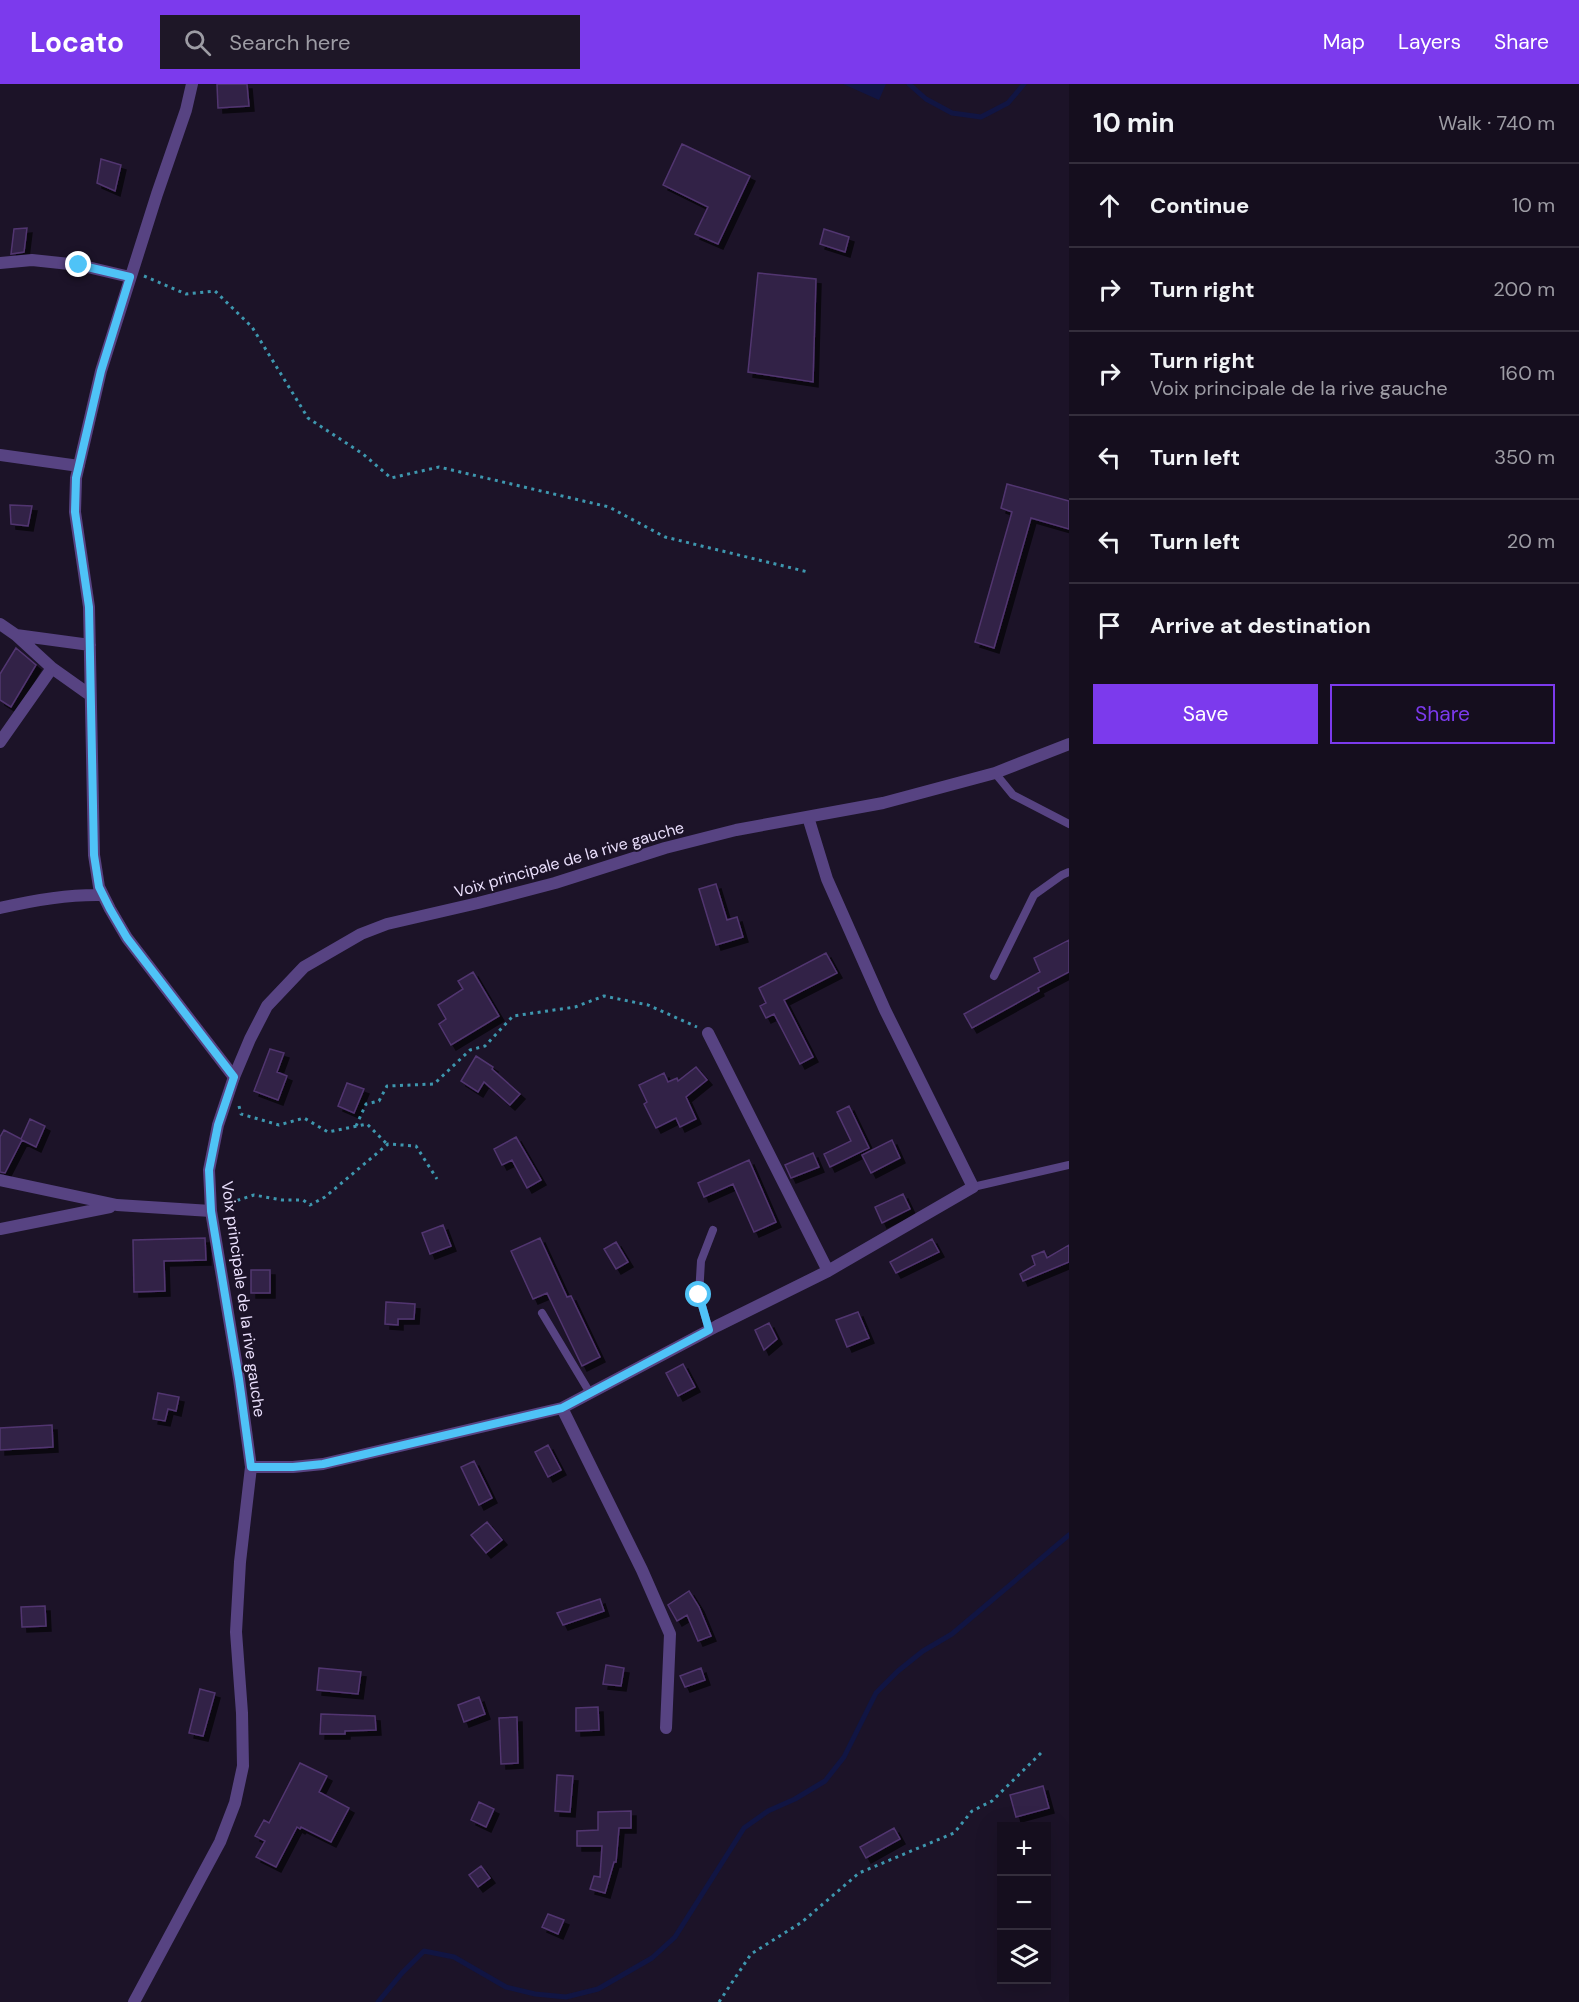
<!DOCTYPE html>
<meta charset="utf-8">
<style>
body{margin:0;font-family:"DM Sans",sans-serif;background:#1e1727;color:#f1f3f6}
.controls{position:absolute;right:18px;bottom:18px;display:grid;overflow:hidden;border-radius:0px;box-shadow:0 6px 24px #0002}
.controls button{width:54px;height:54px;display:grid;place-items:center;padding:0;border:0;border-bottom:2px solid #342e3c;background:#150e1e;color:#f1f3f6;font:30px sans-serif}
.stop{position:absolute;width:18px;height:18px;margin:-14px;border:4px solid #4fc3f7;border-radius:50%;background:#fff}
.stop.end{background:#4fc3f7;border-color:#fff;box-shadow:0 2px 6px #0008}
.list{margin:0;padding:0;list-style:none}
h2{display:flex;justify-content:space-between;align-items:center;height:78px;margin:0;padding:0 24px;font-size:26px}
h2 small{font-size:20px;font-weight:400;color:#9d9ca4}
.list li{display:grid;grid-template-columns:39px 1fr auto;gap:18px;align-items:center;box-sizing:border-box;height:84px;padding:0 24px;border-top:2px solid #342e3c}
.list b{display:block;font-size:22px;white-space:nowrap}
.list p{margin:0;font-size:20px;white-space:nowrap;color:#9d9ca4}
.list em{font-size:20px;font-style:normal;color:#9d9ca4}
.actions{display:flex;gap:12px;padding:18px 24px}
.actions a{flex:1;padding:14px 0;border:2px solid #7c3aed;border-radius:0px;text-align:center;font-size:21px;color:#7c3aed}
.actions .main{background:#7c3aed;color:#fff}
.icon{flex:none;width:33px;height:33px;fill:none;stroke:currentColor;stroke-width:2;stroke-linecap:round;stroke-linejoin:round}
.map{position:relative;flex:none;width:1069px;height:1918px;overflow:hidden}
header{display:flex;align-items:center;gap:36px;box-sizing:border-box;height:84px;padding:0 30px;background:#7c3aed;color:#fff}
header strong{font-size:28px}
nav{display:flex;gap:33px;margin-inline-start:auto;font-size:21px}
.search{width:420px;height:54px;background:#1e1727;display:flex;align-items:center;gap:15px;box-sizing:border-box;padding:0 21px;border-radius:0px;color:#9d9ca4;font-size:22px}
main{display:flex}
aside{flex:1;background:#150e1e}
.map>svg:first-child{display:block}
</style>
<header>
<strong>Locato</strong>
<div class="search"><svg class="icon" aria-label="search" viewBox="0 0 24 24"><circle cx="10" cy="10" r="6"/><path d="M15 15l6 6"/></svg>Search here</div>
<nav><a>Map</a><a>Layers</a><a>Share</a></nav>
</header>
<main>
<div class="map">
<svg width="1069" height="1918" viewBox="0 0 1069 1918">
<defs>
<filter id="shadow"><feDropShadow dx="5" dy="5" stdDeviation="0" flood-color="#0009"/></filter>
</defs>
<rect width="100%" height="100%" fill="#1c1328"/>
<path fill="#111543" d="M843,0H886L879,16Z"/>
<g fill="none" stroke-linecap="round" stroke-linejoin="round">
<path stroke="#111543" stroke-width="5" d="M909,0L926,15L952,29L981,33L1008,19L1024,0
M378,1918L402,1889L424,1867L454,1873L506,1903L535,1910L566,1913L598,1905L652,1874L675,1853L744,1744L768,1727L795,1715L825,1697L844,1673L876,1609L898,1587L923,1567L952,1550L1069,1451"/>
</g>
<path fill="#332147" stroke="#513670" stroke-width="1.5" filter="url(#shadow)" d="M217,0H247L249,22L218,24Z
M682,60L750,92L718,160L695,150L708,123L663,101Z
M101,75L121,81L115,107L97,99Z
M27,144L24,168L11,170L14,145Z
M824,145L849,153L845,168L820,160Z
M758,189L816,195L813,298L748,288Z
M1007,400L1069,417V445L1031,434L994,564L975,558L1012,428L1001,424Z
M10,421L32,422L28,442L11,440Z
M16,564L36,581L11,623L0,616V590Z
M716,800L727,836L737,833L743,853L716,861L699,805Z
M1069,856V888L1038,904L1039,907L972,944L964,930L1040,888L1034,874Z
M826,869L837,889L784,916L813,973L800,980L774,930L766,934L760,922L766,919L759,904Z
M473,888L499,932L451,961L439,940L446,935L438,921L463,905L458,897Z
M270,965L284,969L277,988L287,992L278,1016L254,1007Z
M476,972L493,983L492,985L520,1010L510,1021L484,998L478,1008L461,997Z
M696,983L707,996L686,1013L696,1035L680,1043L676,1034L656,1044L644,1020L647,1018L639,1001L664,989L668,998L677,994L678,997Z
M347,999L364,1005L354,1029L338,1022Z
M849,1022L869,1064L830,1083L824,1070L851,1057L837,1028Z
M30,1035L45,1042L36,1063L22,1056L5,1089L0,1088V1053L4,1046L21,1055Z
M516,1053L541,1096L527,1104L512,1076L502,1081L494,1065Z
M892,1056L900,1074L871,1089L862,1071Z
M813,1069L819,1083L791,1094L785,1081Z
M749,1076L776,1138L754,1148L733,1100L704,1113L698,1099Z
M903,1110L910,1125L882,1139L875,1123Z
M443,1141L451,1162L430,1170L422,1149Z
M205,1154L206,1176L164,1177L165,1207L134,1208L133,1156Z
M540,1154L567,1213L571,1212L600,1273L582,1282L547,1209L533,1215L511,1167Z
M932,1155L939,1168L896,1189L890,1178Z
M616,1158L628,1178L616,1185L604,1165Z
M1069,1161V1178L1023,1197L1020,1190L1035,1181L1032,1172L1044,1167L1047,1174Z
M251,1186H270V1209H251Z
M386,1218L415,1220L414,1235H398V1241L385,1240Z
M858,1228L869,1254L847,1263L836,1236Z
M769,1239L777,1255L764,1266L755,1246Z
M683,1280L695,1303L678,1312L666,1289Z
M158,1309L179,1313L176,1327L168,1325L165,1337L153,1335Z
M52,1341L53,1363L0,1366V1344Z
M548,1361L561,1386L548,1393L535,1368Z
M474,1377L492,1414L479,1421L461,1383Z
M487,1438L502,1456L486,1469L471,1451Z
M689,1507L699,1523L711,1552L698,1557L687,1531L677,1537L668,1521Z
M600,1515L604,1527L563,1541L557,1529Z
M45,1522L46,1542L22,1543L21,1523Z
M606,1581L624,1584L621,1602L603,1600Z
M319,1584L361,1588L358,1610L317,1606Z
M701,1584L705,1596L685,1603L680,1592Z
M200,1605L215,1609L203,1652L189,1649Z
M479,1613L485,1630L464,1638L458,1621Z
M598,1623L599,1646L576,1647V1624Z
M321,1630L375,1632L376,1646L345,1647V1650H320Z
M517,1633L518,1679L501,1680L499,1634Z
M300,1679L327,1692L319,1708L349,1724L331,1758L301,1743L300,1745L297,1743L276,1783L256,1773L265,1757L255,1752L264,1736L269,1739Z
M557,1691L573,1692L570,1728L555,1727Z
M1043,1702L1049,1724L1016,1733L1010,1711Z
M479,1718L494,1725L486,1743L471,1736Z
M631,1727V1744H619L616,1778H614L605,1809L590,1805L594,1792L600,1793L602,1762H577V1747L598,1746V1728Z
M894,1744L900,1755L866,1774L860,1763Z
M481,1782L490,1794L478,1803L469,1791Z
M548,1830L564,1836L558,1850L542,1843Z"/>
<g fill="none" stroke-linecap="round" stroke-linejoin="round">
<path stroke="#3e97af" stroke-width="3" stroke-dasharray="3 4.5" stroke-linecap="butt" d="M144,192L186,210L215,207L252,243L308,334L363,370L391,394L439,383L609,423L665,453L808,488
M239,1022L241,1030L279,1041L304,1034L328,1048L367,1040L387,1060
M356,1042L366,1020L379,1017L387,1002L434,1000L470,966L485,962L513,932L575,923L604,912L648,921L697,943
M223,1121L254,1111L282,1116H303L310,1121L325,1113L388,1060L416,1062L437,1095
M719,1918L751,1870L802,1838L859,1789L954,1749L972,1727L992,1717L1043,1667"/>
<path stroke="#574382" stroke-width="8" d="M995,689L1013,711L1069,740
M994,892L1034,811L1062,791L1069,788
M973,1103L1069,1081
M542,1229L590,1309
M709,1246L699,1211L701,1177L713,1146"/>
<path stroke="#574382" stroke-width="12" d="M192,0L186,26L157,110L101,287L76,394L75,428L89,523L94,771L99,803L110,825L127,854L234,993
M0,179L32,176L79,181L130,193
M0,371L79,382
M0,540L16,551L90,561
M16,551L52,584L90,611
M0,658L52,584
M0,824C34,816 68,810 103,811
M708,949L828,1187
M0,1096L117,1121L211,1127
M0,1145L110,1123
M562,1324L642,1486L670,1550L666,1644
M251,1383H293L323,1380L562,1324L717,1242L828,1187L973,1103L885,926L827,795L808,733"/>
<path stroke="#574382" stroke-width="12" d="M134,1918L220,1758L235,1719L243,1682L242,1629L236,1548L240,1478L251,1383L239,1295L211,1127L209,1086L218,1041L234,993L250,955L267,922L304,883L361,850L387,840L478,819L555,799L665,764L736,746L883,719L995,689L1069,660"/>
</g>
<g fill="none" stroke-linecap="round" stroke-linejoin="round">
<path stroke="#4fc3f7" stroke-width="8" d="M79,181L130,193L101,287L76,394L75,428L89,523L94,771L99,803L110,825L127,854L234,993L218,1041L209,1086L211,1127L239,1295L251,1383H293L323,1380L562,1324L709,1246L699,1211"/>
</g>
<g text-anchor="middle" stroke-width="4.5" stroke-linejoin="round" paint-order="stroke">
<g font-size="16" fill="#e9defb" stroke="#1c1328">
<text transform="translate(569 775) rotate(-16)" y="6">Voix principale de la rive gauche</text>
<text transform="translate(244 1215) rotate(82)" y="6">Voix principale de la rive gauche</text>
</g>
</g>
</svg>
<div class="controls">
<button>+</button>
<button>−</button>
<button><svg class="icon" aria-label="layers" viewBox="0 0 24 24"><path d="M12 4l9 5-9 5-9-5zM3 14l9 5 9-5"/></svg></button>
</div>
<div class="stop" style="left:699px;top:1211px"></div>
<div class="stop end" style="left:79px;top:181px"></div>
</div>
<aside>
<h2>10 min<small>Walk · 740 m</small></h2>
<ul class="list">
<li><svg class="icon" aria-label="ahead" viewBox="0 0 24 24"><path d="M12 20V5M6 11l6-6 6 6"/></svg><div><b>Continue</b></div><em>10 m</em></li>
<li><svg class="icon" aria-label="right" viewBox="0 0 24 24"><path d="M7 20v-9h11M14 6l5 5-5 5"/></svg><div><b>Turn right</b></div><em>200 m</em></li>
<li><svg class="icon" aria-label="right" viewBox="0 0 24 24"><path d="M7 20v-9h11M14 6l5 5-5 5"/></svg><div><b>Turn right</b><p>Voix principale de la rive gauche</p></div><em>160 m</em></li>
<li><svg class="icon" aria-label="left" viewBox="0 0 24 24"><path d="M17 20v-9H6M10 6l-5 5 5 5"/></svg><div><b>Turn left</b></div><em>350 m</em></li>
<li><svg class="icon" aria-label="left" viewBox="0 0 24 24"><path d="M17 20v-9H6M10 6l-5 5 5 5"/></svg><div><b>Turn left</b></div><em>20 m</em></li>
<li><svg class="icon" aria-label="arrive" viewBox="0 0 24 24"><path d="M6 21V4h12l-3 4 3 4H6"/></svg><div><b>Arrive at destination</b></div></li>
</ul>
<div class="actions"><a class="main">Save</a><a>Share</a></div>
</aside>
</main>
